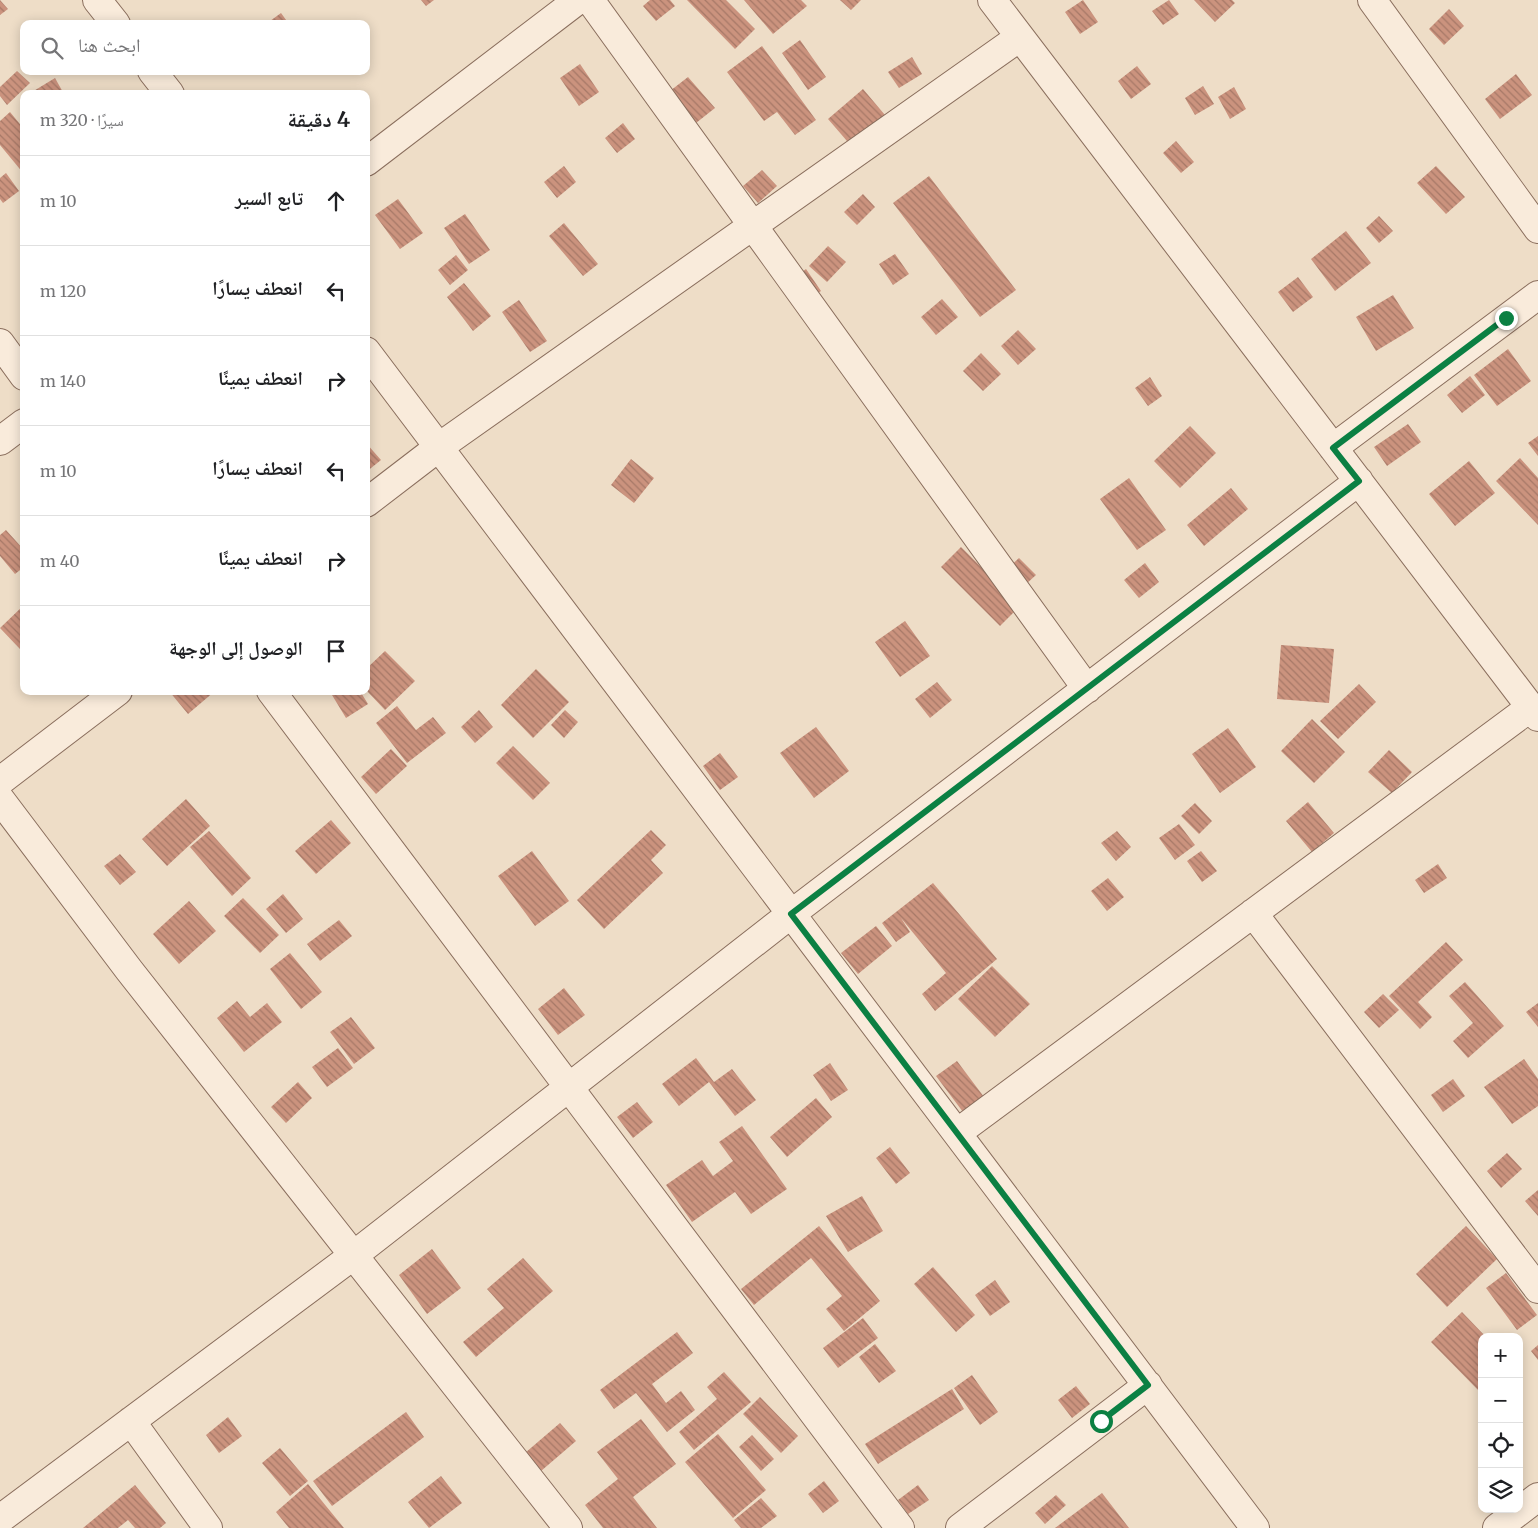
<!DOCTYPE html>
<html lang="ar">
<meta charset="utf-8">
<style>
body{margin:0;font-family:Merriweather,"Noto Naskh Arabic",serif;background:#f6f6f6;color:#202124;direction:rtl}
.controls{position:absolute;right:15px;bottom:15px;display:grid;overflow:hidden;border-radius:10px;box-shadow:0 2px 12px #0003}
.controls button{width:45px;height:45px;display:grid;place-items:center;padding:0;border:0;border-bottom:1px solid #e0e0e0;background:#fff;color:#202124;font:25px sans-serif}
.stop{position:absolute;width:15px;height:15px;margin:-11px;border:4px solid #0b8043;border-radius:50%;background:#fff}
.stop.end{background:#0b8043;border-color:#fff;box-shadow:0 1px 5px #0008}
.list{margin:0;padding:0;list-style:none}
h2{display:flex;justify-content:space-between;align-items:center;height:65px;margin:0;padding:0 20px;font-size:21px}
h2 small{font-size:16px;font-weight:400;color:#757577}
.list li{display:grid;grid-template-columns:32px 1fr auto;gap:15px;align-items:center;box-sizing:border-box;height:90px;padding:0 20px;border-top:1px solid #e0e0e0}
.list b{display:block;font-size:19px;white-space:nowrap}
.list em{font-size:16px;font-style:normal;color:#757577}
.icon{flex:none;width:28px;height:28px;fill:none;stroke:currentColor;stroke-width:2;stroke-linecap:round;stroke-linejoin:round}
.map{position:relative;flex:none;width:1538px;height:1528px;overflow:hidden;direction:ltr}
.search{position:absolute;background:#fff;box-shadow:0 2px 12px #0003;left:20px;top:20px;width:350px;height:55px;display:flex;align-items:center;gap:12px;box-sizing:border-box;padding:0 18px;border-radius:10px;color:#757577;font-size:19px}
.panel{position:absolute;background:#fff;box-shadow:0 2px 12px #0003;left:20px;top:90px;width:350px;height:605px;border-radius:10px;direction:rtl}
.map>svg:first-child{display:block}
</style>
<div class="map">
<svg width="1538" height="1528" viewBox="0 0 1538 1528">
<defs>
<pattern id="building-back-hatch" width="6" height="6" patternUnits="userSpaceOnUse" patternTransform="scale(1.25)"><rect width="6" height="6" fill="#cb937e"/><path d="M-1 5l2 2M0 0l6 6M5-1l2 2" fill="none" stroke="#a67867"/></pattern>
</defs>
<rect width="100%" height="100%" fill="#eeddc7"/>
<path fill="url(#building-back-hatch)" d="M0,0L8,9L0,15Z
M421,0H434L426,6Z
M650,0H670L675,6L656,21L643,6Z
M687,0H726L755,29L735,49Z
M744,0H801L807,6L773,34Z
M840,0H861L851,10Z
M1083,0L1098,22L1080,34L1065,12Z
M1169,0L1179,14L1163,25L1152,11Z
M1194,0H1232L1235,3L1215,22Z
M1449,9L1464,26L1444,45L1429,29Z
M281,13L289,24H266Z
M800,40L826,77L808,90L782,53Z
M762,46L816,120L795,135L777,112L764,121L727,72Z
M912,57L922,74L899,88L888,72Z
M580,64L599,92L579,106L560,78Z
M1137,66L1151,84L1131,99L1118,81Z
M17,71L30,83L7,105L0,96V87Z
M1516,74L1532,95L1500,119L1485,99Z
M688,77L715,108L696,123L670,91Z
M55,78L64,94H33L32,92Z
M1203,86L1214,104L1195,115L1185,98Z
M1234,87L1246,109L1230,119L1218,97Z
M863,89L901,134L866,163L828,119Z
M10,112L24,129V174L0,145V121Z
M623,123L635,139L617,153L605,138Z
M1176,141L1194,162L1181,173L1163,153Z
M564,166L576,182L557,198L544,182Z
M1436,166L1465,197L1446,214L1417,183Z
M762,170L777,186L758,203L743,186Z
M6,173L19,191L3,203L0,199V178Z
M929,176L1016,290L980,317L893,203Z
M863,194L875,207L857,225L844,212Z
M398,199L423,233L400,249L375,215Z
M465,214L490,250L469,264L444,228Z
M1379,216L1393,231L1379,243L1366,228Z
M564,223L598,264L583,276L549,236Z
M1346,231L1371,263L1335,291L1311,259Z
M828,246L846,262L827,282L809,266Z
M895,254L909,274L893,285L879,264Z
M456,255L468,270L450,285L438,270Z
M806,269L821,291L807,301L791,280Z
M1298,277L1313,297L1293,312L1278,292Z
M464,283L491,316L473,331L447,297Z
M1393,295L1414,328L1376,351L1356,317Z
M942,299L958,317L936,335L921,317Z
M519,300L547,341L530,352L502,312Z
M1018,330L1036,349L1018,365L1001,346Z
M1508,349L1531,381L1497,406L1474,375Z
M981,353L1001,374L983,391L963,371Z
M1470,376L1485,395L1462,413L1447,395Z
M1150,377L1162,396L1148,406L1135,388Z
M1408,424L1421,442L1387,466L1374,447Z
M1190,426L1216,453L1180,488L1154,461Z
M1538,436V456L1528,443Z
M366,443L381,460L366,472Z
M1520,458L1538,478V525L1496,481Z
M631,459L654,478L634,503L611,485Z
M1469,461L1495,493L1455,526L1429,494Z
M1129,478L1166,530L1137,550L1100,499Z
M1231,488L1248,509L1204,546L1187,525Z
M6,530L24,550V567L15,574L0,556V535Z
M961,547L1020,606L1000,626L941,567Z
M1019,558L1036,575L1013,596L997,578Z
M1145,563L1159,582L1139,598L1124,580Z
M24,605V645L20,649L0,628Z
M905,621L930,656L900,677L875,642Z
M1281,645L1334,649L1329,703L1277,699Z
M385,651L415,681L385,710L366,690V669Z
M536,669L569,702L533,738L501,705Z
M937,682L952,700L930,718L915,699Z
M1359,684L1376,702L1338,739L1320,721Z
M169,691H215L188,714Z
M338,691H360L368,704L346,718L332,695Z
M397,706L416,730L433,717L446,733L407,763L376,723Z
M479,710L493,727L475,743L461,727Z
M565,710L578,722L564,738L551,725Z
M1312,719L1345,752L1314,783L1281,751Z
M816,727L849,771L814,798L780,753Z
M1228,728L1256,767L1220,793L1192,754Z
M513,746L550,783L533,800L496,763Z
M391,749L407,766L376,794L361,777Z
M1389,750L1412,772L1392,793L1368,772Z
M720,753L738,777L720,790L703,766Z
M186,799L210,826L167,866L142,839Z
M1308,802L1334,833L1312,852L1286,821Z
M1195,803L1212,821L1199,834L1181,816Z
M331,820L351,843L316,874L295,851Z
M1179,824L1195,845L1175,860L1159,838Z
M651,830L666,845L651,860L663,873L604,929L577,900Z
M209,831L251,878L232,896L190,847Z
M1117,831L1131,847L1116,861L1101,843Z
M532,851L569,901L535,926L498,876Z
M1201,851L1217,871L1202,882L1187,861Z
M120,854L136,872L120,885L104,866Z
M1438,864L1447,878L1424,893L1415,880Z
M1108,878L1124,897L1107,911L1091,891Z
M933,883L997,959L935,1011L922,994L946,973L901,918L910,932L896,942L882,923Z
M283,894L303,919L286,933L266,909Z
M243,898L279,935L260,953L224,916Z
M189,901L216,931L179,964L153,934Z
M339,920L352,936L320,961L307,944Z
M876,926L892,946L858,974L841,953Z
M1446,942L1463,960L1418,1002L1432,1017L1420,1029L1389,996Z
M290,953L322,992L301,1009L270,969Z
M992,966L1030,1004L995,1037L958,999Z
M1465,982L1504,1026L1468,1058L1453,1041L1473,1023L1449,996Z
M564,988L585,1015L558,1035L538,1009Z
M1383,994L1399,1010L1379,1028L1364,1012Z
M237,1001L250,1017L267,1003L282,1022L244,1052L217,1018Z
M1538,1003V1027L1526,1012Z
M351,1017L375,1048L354,1064L330,1032Z
M338,1048L353,1068L327,1087L312,1067Z
M696,1058L714,1082L732,1069L756,1100L735,1116L709,1082L679,1106L662,1084Z
M1524,1059L1538,1079V1106L1512,1124L1484,1087Z
M957,1061L996,1113L975,1128L936,1076Z
M830,1063L848,1090L831,1101L813,1075Z
M1453,1079L1465,1096L1443,1112L1431,1095Z
M298,1082L312,1098L286,1123L271,1107Z
M816,1098L832,1117L787,1157L770,1137Z
M637,1102L653,1122L633,1138L617,1117Z
M742,1126L787,1189L751,1214L735,1192L692,1222L666,1185L702,1160L713,1176L733,1161L719,1142Z
M890,1147L910,1173L896,1184L876,1158Z
M1507,1153L1522,1169L1501,1188L1487,1171Z
M1538,1190V1216L1525,1201Z
M862,1196L883,1231L848,1252L826,1216Z
M819,1226L880,1301L844,1331L826,1309L842,1296L811,1258L754,1305L741,1289Z
M1466,1226L1497,1259L1447,1307L1416,1274Z
M432,1249L461,1288L427,1314L399,1275Z
M523,1258L553,1291L476,1357L463,1342L504,1308L487,1289Z
M933,1267L975,1315L956,1332L914,1284Z
M1506,1273L1537,1315L1517,1330L1486,1288Z
M995,1280L1010,1302L990,1316L975,1295Z
M1462,1312L1486,1337H1482V1389L1479,1391L1431,1342Z
M863,1318L878,1338L838,1368L823,1348Z
M677,1332L693,1353L652,1384L666,1403L681,1391L695,1410L667,1432L636,1393L614,1409L600,1390Z
M875,1344L896,1371L879,1383L859,1357Z
M1538,1345V1360L1531,1351Z
M724,1372L751,1402L694,1450L679,1432L717,1399L707,1387Z
M972,1375L998,1412L980,1425L954,1388Z
M1076,1386L1090,1404L1072,1418L1058,1400Z
M952,1389L964,1409L878,1464L865,1444Z
M760,1397L798,1436L781,1453L743,1414Z
M406,1412L424,1437L332,1506L313,1481Z
M228,1417L242,1436L219,1453L206,1435Z
M641,1419L676,1464L633,1497L657,1528H603L585,1505L618,1479L597,1452Z
M560,1423L576,1441L541,1471L525,1453Z
M718,1434L766,1490L733,1518L685,1462Z
M752,1435L774,1459L761,1471L739,1447Z
M280,1448L308,1481L290,1496L262,1463Z
M441,1476L462,1503L429,1528L408,1502Z
M824,1481L839,1501L823,1513L808,1494Z
M308,1484L344,1528H289L276,1512Z
M135,1485L166,1523L160,1528H135L128,1520L118,1528H83Z
M918,1485L929,1500L908,1514L898,1500Z
M1102,1493L1129,1528H1055Z
M1056,1495L1066,1505L1045,1524L1035,1513Z
M761,1498L777,1516L761,1528H741L734,1520Z"/>
<g fill="none" stroke-linecap="round" stroke-linejoin="round">
<g stroke="#8a6e5d" stroke-width="30">
<path id="minor" d="M97,0L116,24
M590,0L1087,689
M992,0L1538,717
M1372,0L1538,229
M152,71L170,94
M366,162L578,0
M0,343L24,376
M366,351L1255,1528
M0,441L24,423
M1333,448L1538,295
M366,503L439,447L1020,37
M271,691L900,1528
M0,781L118,691
M0,799L129,970L568,1528
M1253,913L1538,1289
M957,1133L1531,707
M131,1421L208,1528
M0,1519L354,1255L791,914L1359,481
M960,1528L1148,1385
M1497,1528L1538,1497"/>
</g>
<use href="#minor" stroke="#f9ebdb" stroke-width="28"/>
</g>
<g fill="none" stroke-linecap="round" stroke-linejoin="round">
<path stroke="#0b8043" stroke-width="6" d="M1101,1421L1148,1385L791,914L1359,481L1333,448L1506,318"/>
</g>
</svg>
<div class="controls">
<button>+</button>
<button>−</button>
<button><svg class="icon" aria-label="locate" viewBox="0 0 24 24"><circle cx="12" cy="12" r="6"/><path d="M12 2v4M12 18v4M2 12h4M18 12h4"/></svg></button>
<button><svg class="icon" aria-label="layers" viewBox="0 0 24 24"><path d="M12 4l9 5-9 5-9-5zM3 14l9 5 9-5"/></svg></button>
</div>
<div class="stop" style="left:1101px;top:1421px"></div>
<div class="stop end" style="left:1506px;top:318px"></div>
<div class="search"><svg class="icon" aria-label="search" viewBox="0 0 24 24"><circle cx="10" cy="10" r="6"/><path d="M15 15l6 6"/></svg>ابحث هنا</div>
<section class="panel">
<h2>4 دقيقة<small>سيرًا · 320 m</small></h2>
<ul class="list">
<li><svg class="icon" aria-label="ahead" viewBox="0 0 24 24"><path d="M12 20V5M6 11l6-6 6 6"/></svg><div><b>تابع السير</b></div><em>10 m</em></li>
<li><svg class="icon" aria-label="left" viewBox="0 0 24 24"><path d="M17 20v-9H6M10 6l-5 5 5 5"/></svg><div><b>انعطف يسارًا</b></div><em>120 m</em></li>
<li><svg class="icon" aria-label="right" viewBox="0 0 24 24"><path d="M7 20v-9h11M14 6l5 5-5 5"/></svg><div><b>انعطف يمينًا</b></div><em>140 m</em></li>
<li><svg class="icon" aria-label="left" viewBox="0 0 24 24"><path d="M17 20v-9H6M10 6l-5 5 5 5"/></svg><div><b>انعطف يسارًا</b></div><em>10 m</em></li>
<li><svg class="icon" aria-label="right" viewBox="0 0 24 24"><path d="M7 20v-9h11M14 6l5 5-5 5"/></svg><div><b>انعطف يمينًا</b></div><em>40 m</em></li>
<li><svg class="icon" aria-label="arrive" viewBox="0 0 24 24"><path d="M6 21V4h12l-3 4 3 4H6"/></svg><div><b>الوصول إلى الوجهة</b></div></li>
</ul>
</section>
</div>
